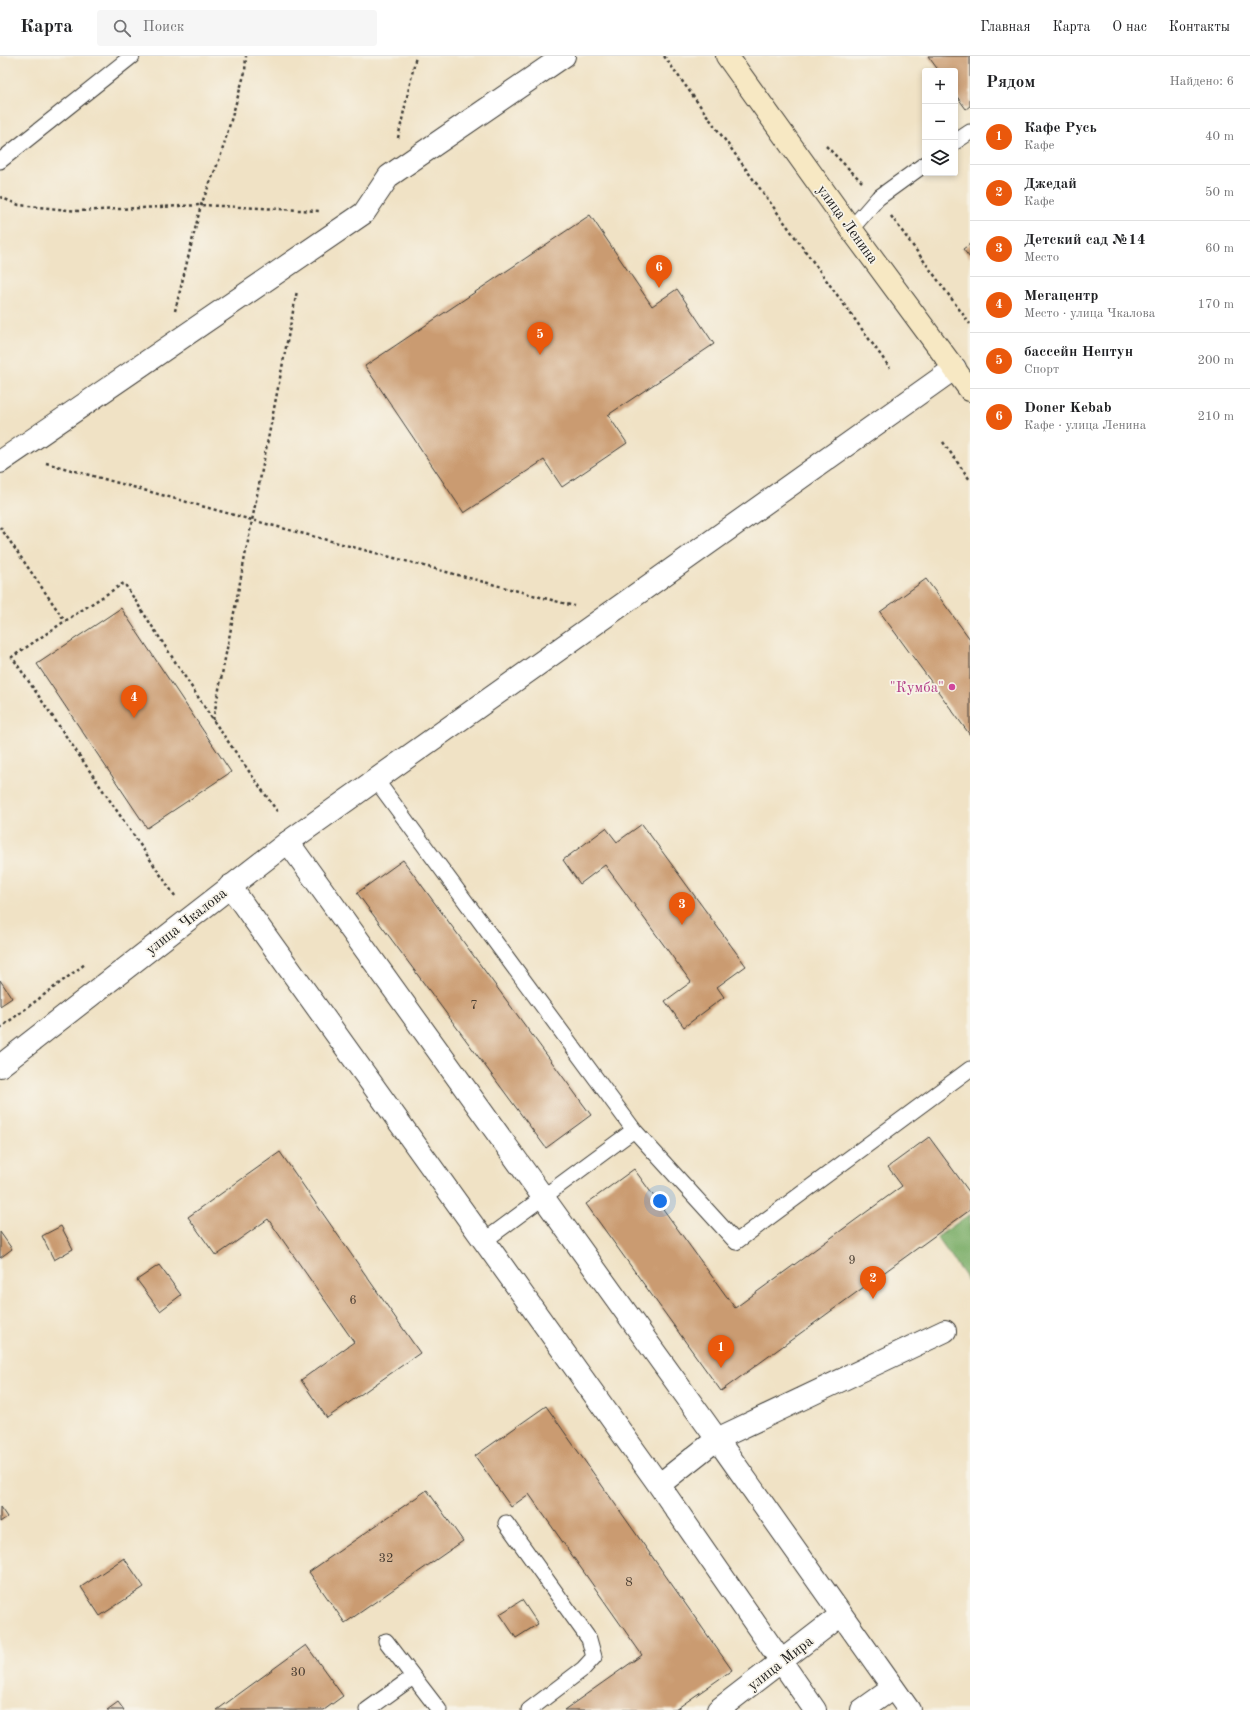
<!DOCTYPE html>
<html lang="ru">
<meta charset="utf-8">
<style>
body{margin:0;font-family:"Old Standard TT",serif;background:#f6f6f6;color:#202124}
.controls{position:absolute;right:12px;top:12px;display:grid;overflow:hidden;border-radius:4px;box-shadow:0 2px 6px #0003}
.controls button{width:36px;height:36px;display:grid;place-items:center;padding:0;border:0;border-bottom:1px solid #e0e0e0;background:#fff;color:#202124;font:20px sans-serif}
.you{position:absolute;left:660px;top:1145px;width:14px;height:14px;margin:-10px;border:3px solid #fff;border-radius:50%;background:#1a73e8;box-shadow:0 0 0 6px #1a73e833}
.badge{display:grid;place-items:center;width:26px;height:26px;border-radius:50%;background:#ea580c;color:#fff;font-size:13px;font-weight:700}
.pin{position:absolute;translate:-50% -33px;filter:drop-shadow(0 1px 2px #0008)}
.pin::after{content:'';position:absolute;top:21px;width:14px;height:12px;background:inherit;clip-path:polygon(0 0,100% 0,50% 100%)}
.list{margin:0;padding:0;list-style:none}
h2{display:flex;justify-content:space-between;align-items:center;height:52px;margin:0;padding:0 16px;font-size:17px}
h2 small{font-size:13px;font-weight:400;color:#757577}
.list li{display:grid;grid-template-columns:26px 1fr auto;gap:12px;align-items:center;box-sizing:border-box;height:56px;padding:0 16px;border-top:1px solid #e0e0e0}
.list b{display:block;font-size:15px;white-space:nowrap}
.list p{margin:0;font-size:13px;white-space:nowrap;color:#757577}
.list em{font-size:13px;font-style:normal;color:#757577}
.icon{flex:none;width:22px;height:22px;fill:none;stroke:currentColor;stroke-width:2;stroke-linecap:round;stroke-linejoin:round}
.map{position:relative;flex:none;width:970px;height:1654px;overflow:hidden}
header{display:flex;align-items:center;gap:24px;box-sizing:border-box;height:56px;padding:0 20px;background:#fff;border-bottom:1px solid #e0e0e0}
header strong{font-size:19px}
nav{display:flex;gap:22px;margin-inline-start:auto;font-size:14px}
.search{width:280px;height:36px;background:#f6f6f6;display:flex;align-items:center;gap:10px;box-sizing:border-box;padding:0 14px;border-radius:4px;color:#757577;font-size:15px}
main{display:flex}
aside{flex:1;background:#fff}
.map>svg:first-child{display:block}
</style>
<header>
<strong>Карта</strong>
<div class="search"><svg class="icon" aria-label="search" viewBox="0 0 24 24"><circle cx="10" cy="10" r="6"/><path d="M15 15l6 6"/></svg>Поиск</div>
<nav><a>Главная</a><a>Карта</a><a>О нас</a><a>Контакты</a></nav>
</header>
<main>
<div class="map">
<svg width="970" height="1654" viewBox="0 0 970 1654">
<rect width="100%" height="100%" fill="#f7f3e8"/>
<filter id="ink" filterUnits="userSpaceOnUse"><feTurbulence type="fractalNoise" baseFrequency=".025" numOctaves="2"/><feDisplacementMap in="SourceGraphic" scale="8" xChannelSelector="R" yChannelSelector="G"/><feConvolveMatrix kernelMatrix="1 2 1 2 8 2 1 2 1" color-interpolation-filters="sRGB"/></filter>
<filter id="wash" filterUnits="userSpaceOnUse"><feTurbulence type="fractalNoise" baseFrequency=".012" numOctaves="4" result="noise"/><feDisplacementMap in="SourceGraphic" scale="16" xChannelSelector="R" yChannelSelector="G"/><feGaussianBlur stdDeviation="0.9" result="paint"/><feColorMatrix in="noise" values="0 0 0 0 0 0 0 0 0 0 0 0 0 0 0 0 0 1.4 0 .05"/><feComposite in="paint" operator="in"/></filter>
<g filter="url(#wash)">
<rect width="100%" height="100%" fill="#f0e2c5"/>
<path fill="#7bae69" stroke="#4c6542" d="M970,1158V1228L937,1181Z"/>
<g id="blocks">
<path fill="#ca9b71" d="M928,0H970V50L966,53L955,38V15H939Z
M590,159L652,250L677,233L714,288L608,359L627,387L562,431L544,404L464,457L365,310Z
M970,188V202L963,193Z
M926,523L970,583V679L880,556Z
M121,552L231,716L147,772L37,608Z
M642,768L746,910L717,931L724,941L684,971L665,945L691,926L605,809L580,828L563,804L606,772L617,786Z
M403,804L591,1059L546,1092L357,837Z
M0,924L12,942L0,950Z
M929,1081L970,1137V1154L721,1335L586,1148L634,1113L735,1252L902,1130L888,1111Z
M280,1096L420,1297L327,1362L301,1324L354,1286L268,1163L216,1200L188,1161Z
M61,1170L73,1193L54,1204L42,1180Z
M0,1176L12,1193L0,1202Z
M159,1209L181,1239L160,1255L137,1224Z
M546,1350L732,1614L675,1654H564L642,1599L529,1438L511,1451L475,1400Z
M427,1434L463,1485L345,1567L309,1516Z
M0,1451L7,1461L0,1466Z
M124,1502L144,1531L100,1560L81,1531Z
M522,1544L538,1568L516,1582L500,1558Z
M306,1589L343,1640L324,1654H217Z
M118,1646L124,1654H107Z"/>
</g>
</g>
<g filter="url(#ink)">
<use href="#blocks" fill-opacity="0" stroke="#3c3a35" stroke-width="1"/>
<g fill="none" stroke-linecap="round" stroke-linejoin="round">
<g stroke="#3c3a35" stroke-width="17">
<path id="service" d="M955,86L970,76
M0,105L132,0
M851,173L878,142L925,108
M376,724L634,1074
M484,1185L634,1074L736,1186L970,1013
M506,1467L589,1583L594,1601L583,1613L529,1654
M386,1585L439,1654
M367,1654L413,1621"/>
</g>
<g stroke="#3c3a35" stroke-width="24">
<path id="pedestrian" d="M288,786L717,1383L659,1429
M230,830L659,1429L815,1654
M717,1383L909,1654
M718,1654L841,1559"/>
</g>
<g stroke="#3c3a35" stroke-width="24">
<path id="minor" d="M0,406L364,157L389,120L564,0
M0,1010L288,786L955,312
M717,1383L945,1275
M862,1654L893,1632"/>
</g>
<g stroke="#3c3a35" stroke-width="24">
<path id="secondary" d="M727,0L851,173L970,334"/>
</g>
<path stroke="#3c3a35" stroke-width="2.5" stroke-dasharray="3 3" stroke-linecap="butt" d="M664,0L890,312
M398,82L416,0
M826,90L862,126
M0,141L19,149L78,155L201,149L319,155
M891,160L970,268
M175,255L201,149L220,102L245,16L246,0
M943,386L970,424
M46,407L252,464L574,550
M0,471L65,565
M213,664L297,235
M175,840L12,601L65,565L124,527L213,664L279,758
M0,972L85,908"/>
<use href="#service" stroke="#fff" stroke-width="15"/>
<use href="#pedestrian" stroke="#fff" stroke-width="22"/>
<use href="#minor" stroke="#fff" stroke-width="22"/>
<use href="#secondary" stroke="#f7e8c3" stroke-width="22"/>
</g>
</g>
<circle fill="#d1479c" stroke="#f7f3e8" stroke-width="1.5" cx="952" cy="631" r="4"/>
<g text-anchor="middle" stroke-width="3.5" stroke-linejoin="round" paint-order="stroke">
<g font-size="13" fill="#483c31">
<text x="474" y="953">7</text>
<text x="852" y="1208">9</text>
<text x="353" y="1248">6</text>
<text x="386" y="1506">32</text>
<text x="629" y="1530">8</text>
<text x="298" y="1620">30</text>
</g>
<g font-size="15" fill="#1c1c1c" stroke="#f7f3e8">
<text transform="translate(848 168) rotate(54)" y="5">улица Ленина</text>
<text transform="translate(186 865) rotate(-38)" y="5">улица Чкалова</text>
<text transform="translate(780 1607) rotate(-38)" y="5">улица Мира</text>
</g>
<g font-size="15" fill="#b23c85" stroke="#f7f3e8" text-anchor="end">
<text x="944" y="636">"Кумба"</text>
</g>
</g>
</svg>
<div class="controls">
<button>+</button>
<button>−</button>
<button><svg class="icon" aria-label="layers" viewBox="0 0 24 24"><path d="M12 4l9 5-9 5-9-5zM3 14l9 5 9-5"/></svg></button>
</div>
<div class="you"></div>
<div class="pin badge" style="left:721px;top:1312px">1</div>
<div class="pin badge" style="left:873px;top:1243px">2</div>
<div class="pin badge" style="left:682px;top:869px">3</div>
<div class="pin badge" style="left:134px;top:662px">4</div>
<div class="pin badge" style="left:540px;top:299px">5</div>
<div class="pin badge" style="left:659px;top:232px">6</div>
</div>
<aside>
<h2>Рядом<small>Найдено: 6</small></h2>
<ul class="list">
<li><span class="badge">1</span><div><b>Кафе Русь</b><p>Кафе</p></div><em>40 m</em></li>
<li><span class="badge">2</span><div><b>Джедай</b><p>Кафе</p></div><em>50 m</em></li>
<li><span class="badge">3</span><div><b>Детский сад №14</b><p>Место</p></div><em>60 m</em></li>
<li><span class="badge">4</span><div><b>Мегацентр</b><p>Место · улица Чкалова</p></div><em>170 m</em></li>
<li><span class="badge">5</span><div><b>бассейн Нептун</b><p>Спорт</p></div><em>200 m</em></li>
<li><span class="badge">6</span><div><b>Doner Kebab</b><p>Кафе · улица Ленина</p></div><em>210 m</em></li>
</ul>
</aside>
</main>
